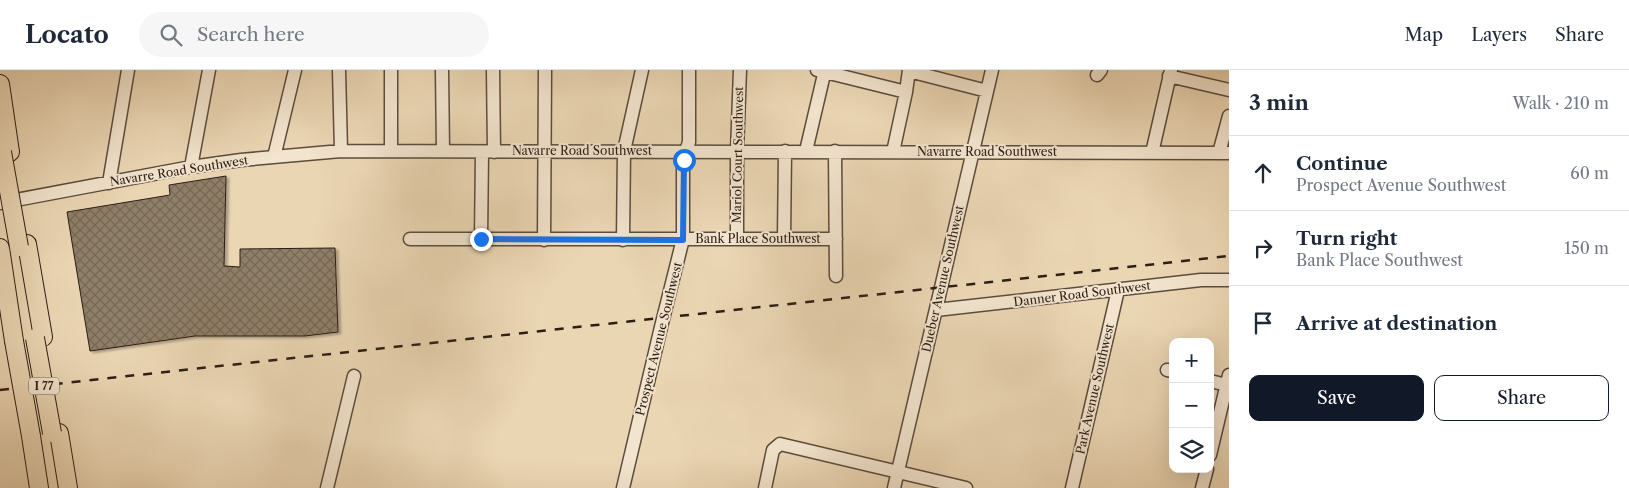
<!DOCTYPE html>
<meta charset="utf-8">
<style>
body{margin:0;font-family:"Libre Caslon Text",serif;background:#f6f6f7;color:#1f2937}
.controls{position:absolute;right:15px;bottom:15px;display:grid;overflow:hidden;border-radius:10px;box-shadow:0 5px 20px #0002}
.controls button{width:45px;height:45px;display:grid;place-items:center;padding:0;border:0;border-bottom:1px solid #e0e1e3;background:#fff;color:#1f2937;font:25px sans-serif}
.stop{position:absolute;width:15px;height:15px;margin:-11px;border:4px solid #1a73e8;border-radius:50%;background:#fff}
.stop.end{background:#1a73e8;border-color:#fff;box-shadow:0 1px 5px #0008}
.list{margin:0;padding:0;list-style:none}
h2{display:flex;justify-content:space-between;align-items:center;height:65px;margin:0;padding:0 20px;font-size:21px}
h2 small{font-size:16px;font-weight:400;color:#747a83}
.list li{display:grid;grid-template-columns:32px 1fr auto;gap:15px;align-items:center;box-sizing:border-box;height:75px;padding:0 20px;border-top:1px solid #e0e1e3}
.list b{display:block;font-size:19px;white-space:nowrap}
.list p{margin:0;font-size:16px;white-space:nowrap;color:#747a83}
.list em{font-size:16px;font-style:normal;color:#747a83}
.actions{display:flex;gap:10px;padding:15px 20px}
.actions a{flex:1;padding:11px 0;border:1px solid #111827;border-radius:10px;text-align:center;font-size:18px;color:#111827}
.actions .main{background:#111827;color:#fff}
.icon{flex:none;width:28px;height:28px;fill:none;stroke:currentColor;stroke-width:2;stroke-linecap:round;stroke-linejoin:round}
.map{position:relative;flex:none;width:1229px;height:418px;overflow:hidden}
header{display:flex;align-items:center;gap:30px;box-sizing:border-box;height:70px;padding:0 25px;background:#fff;border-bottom:1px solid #e0e1e3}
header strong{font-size:24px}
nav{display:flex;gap:28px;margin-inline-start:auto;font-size:18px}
.search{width:350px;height:45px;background:#f6f6f7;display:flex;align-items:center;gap:12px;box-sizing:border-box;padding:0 18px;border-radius:28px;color:#747a83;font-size:19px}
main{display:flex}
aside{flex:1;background:#fff}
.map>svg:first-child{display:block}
</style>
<header>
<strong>Locato</strong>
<div class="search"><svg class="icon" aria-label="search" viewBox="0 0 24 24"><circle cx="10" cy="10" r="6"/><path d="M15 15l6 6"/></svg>Search here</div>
<nav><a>Map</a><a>Layers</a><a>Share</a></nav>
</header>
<main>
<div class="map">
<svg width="1229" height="418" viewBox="0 0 1229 418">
<defs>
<pattern id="building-cross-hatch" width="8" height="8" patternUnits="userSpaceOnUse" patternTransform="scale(1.25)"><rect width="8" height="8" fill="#8f7e68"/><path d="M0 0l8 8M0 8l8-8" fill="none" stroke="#756754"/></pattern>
<filter id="shadow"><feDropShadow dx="3" dy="2" stdDeviation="1" flood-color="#0004"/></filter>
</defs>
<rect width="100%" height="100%" fill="#ebd6b4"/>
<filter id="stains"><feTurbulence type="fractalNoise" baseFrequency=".004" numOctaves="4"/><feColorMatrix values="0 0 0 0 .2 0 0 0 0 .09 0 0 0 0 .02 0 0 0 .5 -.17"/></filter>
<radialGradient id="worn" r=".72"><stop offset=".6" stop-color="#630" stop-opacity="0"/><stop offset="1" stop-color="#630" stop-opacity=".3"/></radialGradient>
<path fill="url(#building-cross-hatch)" stroke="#2c1e15" filter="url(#shadow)" d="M226,106L224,196L240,197V179L335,178L338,262L305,266H195L90,281L67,142L170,125L169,115Z"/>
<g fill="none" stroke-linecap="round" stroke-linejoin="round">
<g stroke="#5c4c3d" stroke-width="15">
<path id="minor" d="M339,0L341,81
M442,0L443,81
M493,0L494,82
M817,0L906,22
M909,1L987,21
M1097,5L1101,0
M1169,6L1229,20
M391,81V0
M806,81L825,0
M835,81L836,206
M893,82L906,22L909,0
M1152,83L1171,0
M1219,83L1229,46
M274,87L295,0
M191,97L209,0
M109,113L128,0
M0,133L191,97L241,90L341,81L1229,83
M410,169H836
M481,169L482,82
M737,169V81L740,0
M784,169L785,81
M544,170L545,0
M623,170L624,81L642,0
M936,240L1201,210H1229
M1167,300L1173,301
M1210,311L1227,315
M1210,385L1229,305
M327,418L354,306
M623,418L661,257L683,169V90L689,72V0
M765,418L773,380L780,374L966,418
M894,418L992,0
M1072,418L1118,220
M1202,418L1207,399"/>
</g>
<g stroke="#2c1e15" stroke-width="20">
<path id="highway" d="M0,14L10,82
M27,174L43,267
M0,178L14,271
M59,363L68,418
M31,366L39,418"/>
</g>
<use href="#minor" stroke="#f2e4ce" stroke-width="12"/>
<use href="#highway" stroke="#ebd6b4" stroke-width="18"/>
<path stroke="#2c1e15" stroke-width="2.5" stroke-dasharray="9 9" stroke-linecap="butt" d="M0,320L1229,186"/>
<g stroke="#2c1e15" stroke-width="20" stroke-linecap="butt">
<path id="highway-bridge" d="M2,82L19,177
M35,268L52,363
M14,271L31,366"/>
</g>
<use href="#highway-bridge" stroke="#ebd6b4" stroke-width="18"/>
</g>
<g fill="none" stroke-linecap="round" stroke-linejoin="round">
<path stroke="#1a73e8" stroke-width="6" d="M481,169L683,170L684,90"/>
</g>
<g text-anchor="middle" stroke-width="4" stroke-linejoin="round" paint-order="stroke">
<rect fill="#f2e4ce" stroke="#67594c" stroke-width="1" x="29" y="307.5" width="30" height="17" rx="4"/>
<g font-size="11" font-weight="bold" fill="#2c1e15">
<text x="44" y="320">I 77</text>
</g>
<g font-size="12" fill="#2c1e15" stroke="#f2e4ce">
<text x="582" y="85">Navarre Road Southwest</text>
<text x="987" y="86">Navarre Road Southwest</text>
<text transform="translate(738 85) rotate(-89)" y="4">Mariol Court Southwest</text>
<text transform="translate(179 101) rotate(-9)" y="4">Navarre Road Southwest</text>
<text x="758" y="173">Bank Place Southwest</text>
<text transform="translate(943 209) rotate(-77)" y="4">Dueber Avenue Southwest</text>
<text transform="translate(1082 224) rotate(-7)" y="4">Danner Road Southwest</text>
<text transform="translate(659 269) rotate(-76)" y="4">Prospect Avenue Southwest</text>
<text transform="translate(1095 319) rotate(-77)" y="4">Park Avenue Southwest</text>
</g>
</g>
<rect width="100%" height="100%" filter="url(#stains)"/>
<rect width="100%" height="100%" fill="url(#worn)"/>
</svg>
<div class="controls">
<button>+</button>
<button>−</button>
<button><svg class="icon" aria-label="layers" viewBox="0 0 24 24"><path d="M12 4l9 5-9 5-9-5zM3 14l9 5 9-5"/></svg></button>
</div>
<div class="stop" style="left:684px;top:90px"></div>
<div class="stop end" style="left:481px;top:169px"></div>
</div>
<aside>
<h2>3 min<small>Walk · 210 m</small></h2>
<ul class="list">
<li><svg class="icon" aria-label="ahead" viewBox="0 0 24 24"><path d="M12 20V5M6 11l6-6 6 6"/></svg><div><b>Continue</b><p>Prospect Avenue Southwest</p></div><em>60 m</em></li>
<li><svg class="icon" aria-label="right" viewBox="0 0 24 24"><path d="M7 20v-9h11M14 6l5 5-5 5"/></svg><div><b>Turn right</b><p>Bank Place Southwest</p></div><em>150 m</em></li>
<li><svg class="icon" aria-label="arrive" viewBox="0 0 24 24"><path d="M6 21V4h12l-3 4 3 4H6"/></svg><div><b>Arrive at destination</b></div></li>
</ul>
<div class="actions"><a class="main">Save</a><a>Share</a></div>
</aside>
</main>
